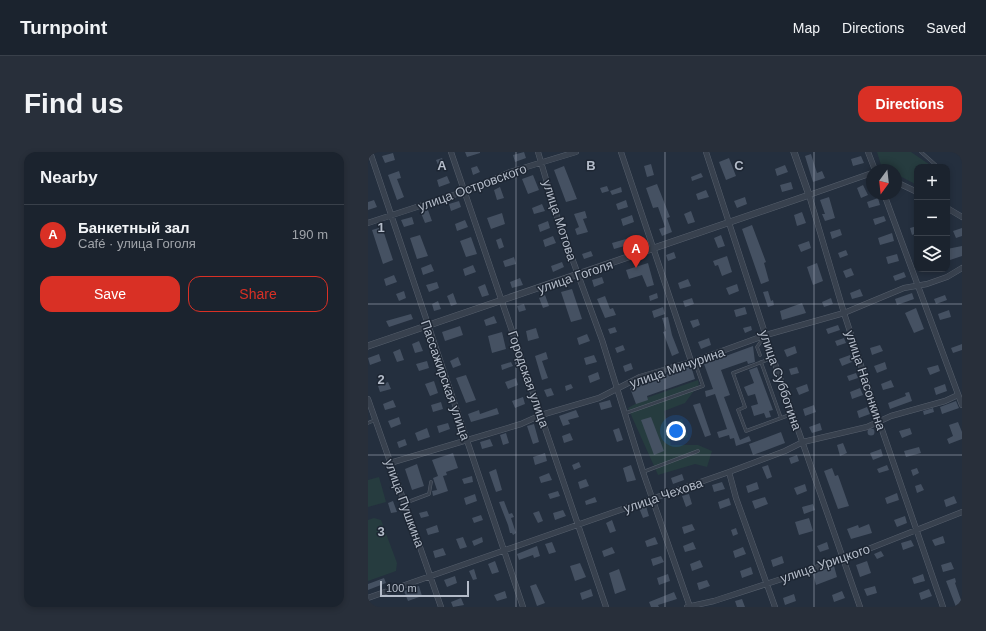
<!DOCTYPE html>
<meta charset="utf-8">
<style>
body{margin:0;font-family:Arial,sans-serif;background:#282f3a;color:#f1f3f6}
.controls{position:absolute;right:12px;top:12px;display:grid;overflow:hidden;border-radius:8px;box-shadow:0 2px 6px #0003}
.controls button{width:36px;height:36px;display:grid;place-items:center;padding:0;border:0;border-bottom:1px solid #39404a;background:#1b232e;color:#f1f3f6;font:20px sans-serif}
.compass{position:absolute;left:498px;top:12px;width:36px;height:36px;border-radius:50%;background:#1b232e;box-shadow:0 2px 6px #0003;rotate:195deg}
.scale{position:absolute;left:12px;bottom:10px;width:89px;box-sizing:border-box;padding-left:4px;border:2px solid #b4bcc9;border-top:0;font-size:11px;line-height:14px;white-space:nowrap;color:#b4bcc9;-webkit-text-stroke:3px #1d2633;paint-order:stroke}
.you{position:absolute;left:308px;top:279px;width:14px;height:14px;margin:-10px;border:3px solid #fff;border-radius:50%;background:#1a73e8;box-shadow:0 0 0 6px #1a73e833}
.badge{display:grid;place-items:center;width:26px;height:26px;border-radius:50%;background:#d93025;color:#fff;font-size:13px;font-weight:700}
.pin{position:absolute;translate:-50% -33px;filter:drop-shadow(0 1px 2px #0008)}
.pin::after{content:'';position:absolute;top:21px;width:14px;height:12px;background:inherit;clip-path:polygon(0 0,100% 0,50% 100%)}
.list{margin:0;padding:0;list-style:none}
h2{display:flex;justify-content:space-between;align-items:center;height:52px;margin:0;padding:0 16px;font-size:17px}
h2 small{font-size:13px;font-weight:400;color:#a0a4aa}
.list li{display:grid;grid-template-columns:26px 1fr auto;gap:12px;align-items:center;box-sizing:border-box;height:60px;padding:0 16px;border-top:1px solid #39404a}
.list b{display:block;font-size:15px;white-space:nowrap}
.list p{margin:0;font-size:13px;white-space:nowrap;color:#a0a4aa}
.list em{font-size:13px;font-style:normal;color:#a0a4aa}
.actions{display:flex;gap:8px;padding:12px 16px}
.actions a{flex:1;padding:9px 0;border:1px solid #d93025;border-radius:12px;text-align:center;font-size:14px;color:#d93025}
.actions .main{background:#d93025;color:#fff}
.icon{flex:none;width:22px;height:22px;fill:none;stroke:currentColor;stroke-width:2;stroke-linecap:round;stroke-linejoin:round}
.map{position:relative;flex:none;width:594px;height:455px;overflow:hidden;border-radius:12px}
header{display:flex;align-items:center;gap:24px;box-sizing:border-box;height:56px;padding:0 20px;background:#1b232e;border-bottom:1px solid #39404a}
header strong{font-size:19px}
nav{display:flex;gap:22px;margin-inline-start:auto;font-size:14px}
.intro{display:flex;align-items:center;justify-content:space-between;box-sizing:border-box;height:96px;padding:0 24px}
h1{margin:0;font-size:28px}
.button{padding:10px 18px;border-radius:12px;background:#d93025;color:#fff;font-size:14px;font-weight:700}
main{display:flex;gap:24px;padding:0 24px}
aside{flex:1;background:#1b232e;border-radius:12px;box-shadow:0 2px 6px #0003}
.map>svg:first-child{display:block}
</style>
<header>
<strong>Turnpoint</strong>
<nav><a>Map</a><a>Directions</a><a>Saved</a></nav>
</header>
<div class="intro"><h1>Find us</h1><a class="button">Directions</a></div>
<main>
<aside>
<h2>Nearby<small></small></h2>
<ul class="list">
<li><span class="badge">A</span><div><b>Банкетный зал</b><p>Café · улица Гоголя</p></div><em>190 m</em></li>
</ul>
<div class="actions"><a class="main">Save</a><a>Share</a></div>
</aside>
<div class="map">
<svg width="594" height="455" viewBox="0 0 594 455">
<rect width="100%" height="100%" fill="#242f3e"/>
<path fill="#263c3f" d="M509,0H543L565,15H549V33L528,22V18H519L514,16Z
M330,228L331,232L317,251L296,259L303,293H330L344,299L339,315L327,312L290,323L260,256L278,246Z
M314,267L320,285L307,289L301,271Z
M11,325L18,350L0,355V328Z
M6,366L13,368L29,411L28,419L0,429V368Z"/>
<path fill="#455162" d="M97,0H112V1L99,5Z
M156,0L158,6L147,10L145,3Z
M25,1L27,8L17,11L14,4Z
M443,2L449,21L454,19L457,26L445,30L437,4Z
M493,4L496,11L485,14L483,7Z
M74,6L77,13L71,15L68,8Z
M361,6L368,24L358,28L351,10Z
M283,12L286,23L279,25L276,14Z
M417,13L420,20L409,24L407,17Z
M109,14L112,20L105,23L103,16Z
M196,14L209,47L198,50L186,18Z
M31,19L33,26L29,27L36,45L29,48L20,23Z
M333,21L335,25L324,29L323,25Z
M165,23L171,38L160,42L154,27Z
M79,24L82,31L71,35L69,28Z
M423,30L425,37L414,40L412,33Z
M289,32L302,65L299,66L304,80L294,84L291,77L297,75L290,55L285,56L278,36Z
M495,33L500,43L493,46L489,36Z
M239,34L241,39L234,41L232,36Z
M132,35L136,46L129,48L126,38Z
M253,35L254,40L244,43L242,39Z
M338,38L341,45L330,48L328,42Z
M377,45L379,52L369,56L366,49Z
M461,45L467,66L457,69L454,62H457L452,48Z
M510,46L512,53L501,56L499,50Z
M6,48L9,55L0,58V50Z
M258,48L260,55L250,58L248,52Z
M91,49L93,55L83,59L81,52Z
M174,52L177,59L166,62L164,56Z
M60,58L64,69L57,71L53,61Z
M217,59L219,66L215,67L220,80L209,83L207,77L211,75L206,62Z
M323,59L327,70L320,72L316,62Z
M434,60L438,71L429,74L426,63Z
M134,61L137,72L123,77L119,66Z
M264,63L266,70L255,74L253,67Z
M516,64L518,69L507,73L505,67Z
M44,65L46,72L36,75L33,68Z
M97,68L100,75L89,79L87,72Z
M180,69L182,76L172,80L170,73Z
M384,73L398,110L396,111L401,129L393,132L374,77Z
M549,74V81L544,83L542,76Z
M14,75L25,108L15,112L4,78Z
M594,76V84L588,86L585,79Z
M472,77L474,83L464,87L462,80Z
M524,81L526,89L512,93L510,86Z
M52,83L60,104L49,107L42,86Z
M272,83L274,89L246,97L244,91Z
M353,83L357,94L350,96L346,86Z
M185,84L188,91L177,95L175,88Z
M103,85L109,102L98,105L92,89Z
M133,86L136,95L131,97L128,88Z
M441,89L443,96L433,100L430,93Z
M594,94V104L582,108L579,97Z
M478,98L480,103L472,106L470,101Z
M223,99L225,104L216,107L214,102Z
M306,100L308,106L300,109L298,103Z
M529,102L531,109L520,112L518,105Z
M359,104L364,120L354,124L350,113L347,114L345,109Z
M146,105L148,112L137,115L135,109Z
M194,110L196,115L185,120L183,114Z
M280,111L286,133L279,135L274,123L261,127L258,118Z
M449,111L455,129L445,133L439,115Z
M63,112L66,119L55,123L53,116Z
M105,113L108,120L97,124L95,117Z
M483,116L486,123L478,126L475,119Z
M536,120L538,125L527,129L525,124Z
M26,123L29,130L18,134L16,127Z
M234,125L236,131L226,135L224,128Z
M152,126L155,133L144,136L142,130Z
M320,127L323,134L312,137L310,131Z
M69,130L71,136L61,140L58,133Z
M117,132L121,143L114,145L110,135Z
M369,132L371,139L361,143L358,136Z
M204,137L214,167L203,170L193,140Z
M492,137L495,144L484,147L482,141Z
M36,139L38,146L31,149L28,142Z
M400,139L403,149L405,148L406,153L400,155L395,140Z
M85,141L89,152L83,154L79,144Z
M289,141L290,146L282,149L281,144Z
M544,141L546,147L529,153L527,147Z
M177,143L181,154L175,156L171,146Z
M577,143L579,148L568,152L566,147Z
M237,144L242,157L245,156L248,163L237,166L229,147Z
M324,146L326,152L317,155L315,149Z
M463,146L465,152L456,155L454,150Z
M70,149L73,157L66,159L64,152Z
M434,151L438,161L414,168L412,159Z
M156,152L158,158L151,160L149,154Z
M295,155L297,162L286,166L284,159Z
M377,155L379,162L368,165L366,158Z
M548,156L556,177L546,181L537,161Z
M581,158L583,165L572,168L570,162Z
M43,162L45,167L21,175L18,169Z
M126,164L129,171L118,174L116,168Z
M300,165L304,183L311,201L304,204L295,180L298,179L294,166Z
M330,167L332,173L325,176L322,169Z
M470,173L472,178L460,182L458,177Z
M92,174L95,183L77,189L74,180Z
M383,174L384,178L377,181L375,176Z
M247,175L249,180L242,182L240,177Z
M168,176L171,186L160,189L158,179Z
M134,180L138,197L124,201L120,184Z
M219,182L222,189L211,193L209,186Z
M341,186L343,193L333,197L330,190Z
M476,186L478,191L469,194L467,189Z
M51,189L55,199L47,201L44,192Z
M594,192V198L585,201L583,196Z
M255,193L257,198L249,201L247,196Z
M512,193L515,199L504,203L502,196Z
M385,194L387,210L380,212L379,209L353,218L362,243L356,245L372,288L381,284L383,289L368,294L366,286L362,287L361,283L351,286L349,280L359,277L347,242L338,245L337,239L345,237L336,212Z
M427,194L429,201L419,205L416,198Z
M32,197L36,208L29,210L25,200Z
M178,200L180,207L174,209L180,226L174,228L167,204Z
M11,202L13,209L2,213L0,206Z
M226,203L229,210L218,213L216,206Z
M482,203L484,210L474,214L471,207Z
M90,205L93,213L85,216L82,209Z
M59,209L61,216L51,219L48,212Z
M143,210L145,214L134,218L133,213Z
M517,210L519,217L509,221L506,214Z
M263,211L265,217L257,220L255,214Z
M570,213L572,219L562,223L559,216Z
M323,214L327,227L279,244L280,248L268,252L262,236Z
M389,215L405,258L401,259L403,265L398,266L396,261L386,264L383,254L390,252L387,242L380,244L376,235L386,231L381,218Z
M429,215L431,221L423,223L421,217Z
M230,220L232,227L222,231L220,224Z
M488,221L490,226L481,229L479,224Z
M98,223L108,248L98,251L88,226Z
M148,226L150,233L140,237L137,230Z
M523,228L526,235L515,238L513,232Z
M66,229L70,241L62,244L57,232Z
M20,230L23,237L12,240L10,234Z
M203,232L205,236L198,239L197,234Z
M439,232L441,239L431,243L428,236Z
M577,232L579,239L568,243L566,236Z
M183,236L186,243L179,245L176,238Z
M492,236L495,243L484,247L482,240Z
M541,240L544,249L522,257L520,251L538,244L537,241Z
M155,245L157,252L147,256L144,249Z
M25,248L28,255L17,258L15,252Z
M242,248L244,255L233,258L231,251Z
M588,249L591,256L574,262L572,255Z
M73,250L75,257L65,260L63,253Z
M332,251L343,283L337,285L325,253Z
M446,253L448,260L437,264L435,257Z
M499,255L502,262L491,266L489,259Z
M129,256L131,262L103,270L100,262L111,258L112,262Z
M565,256L566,260L556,263L555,259Z
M208,258L211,265L200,268L202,272L195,274L191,264Z
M31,265L33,272L23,276L20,269Z
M283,265L296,299L286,303L273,268Z
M590,270L594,280V287L581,292L579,287L585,284L581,273Z
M80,271L82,277L71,281L69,274Z
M452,271L454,278L444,281L441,275Z
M166,272L171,290L165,292L159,274Z
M59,276L62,285L50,289L47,281Z
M251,276L255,288L249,290L245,278Z
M542,276L544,282L534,286L531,279Z
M499.5 280a3.5 3.5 0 1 1 7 0a3.5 3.5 0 1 1-7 0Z
M413,280L417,291L385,303L381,292Z
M138,281L141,291L135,293L132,283Z
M202,281L205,288L196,291L194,284Z
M37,287L39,293L31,296L29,290Z
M122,287L125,294L114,297L112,290Z
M475,291L479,301L472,304L469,293Z
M551,295L553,301L538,305L536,299Z
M513,297L515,304L505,308L502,301Z
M85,301L90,316L78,320L79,323L75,324L80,339L65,344L64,339L69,338L65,326L70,324L64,308Z
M177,301L179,309L167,313L165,305Z
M429,303L431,309L423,312L421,306Z
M211,310L213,315L206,318L204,313Z
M49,312L56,334L44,338L37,317Z
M263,313L268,328L259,330L255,316Z
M400,313L404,325L399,327L394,315Z
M519,313L521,318L511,321L509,317Z
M464,316L467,324L470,323L481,354L470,357L456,319Z
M549,316L551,321L545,324L543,318Z
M128,317L134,338L128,340L121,320Z
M181,321L184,328L173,331L171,325Z
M314,322L316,328L305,332L303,326Z
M104,324L105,330L96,332L94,327Z
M218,327L221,334L212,337L210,330Z
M354,330L357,337L346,340L344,333Z
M389,330L391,337L380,341L378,334Z
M437,332L439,339L429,343L426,336Z
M553,332L556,338L549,341L547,334Z
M190,339L192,344L182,347L180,342Z
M529,341L531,348L519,352L517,346Z
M107,342L109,349L98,353L96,346Z
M321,342L324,352L318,355L314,344Z
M586,344L589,351L578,355L576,348Z
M227,345L229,350L218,353L217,349Z
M397,345L400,352L387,357L384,349Z
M361,346L363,353L352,357L350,350Z
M25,349L29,360L23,361L20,351Z
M136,349L141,362L144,361L146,365L143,366L148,381L145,383L144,381H142L140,373L131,350Z
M445,352L447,358L436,362L434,355Z
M278,354L281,364L275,366L271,356Z
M195,358L198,364L187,368L185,361Z
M59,359L61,364L53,366L51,361Z
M171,359L175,369L170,371L165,361Z
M113,363L115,368L106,371L104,366Z
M537,364L539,371L529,375L526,368Z
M441,366L445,379L431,383L427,370Z
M244,368L248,379L242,381L238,371Z
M324,372L327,378L316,382L314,375Z
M501,372L504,381L483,387L479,377L490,373L491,376Z
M69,373L71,380L60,383L58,377Z
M368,376L370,382L365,384L363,378Z
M575,384L577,391L567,394L564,388Z
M95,385L99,395L92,397L88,387Z
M114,385L115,390L106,394L104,389Z
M287,385L290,392L279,395L277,389Z
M543,388L546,394L535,398L533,391Z
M184,390L188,400L181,402L177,392Z
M325,390L328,397L317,400L315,394Z
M459,390L461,397L452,400L449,394Z
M169,394L172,404L166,406L165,403L151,408L149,402Z
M244,395L247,401L236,405L234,399Z
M375,395L378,402L367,406L365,399Z
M75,396L78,403L67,406L65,399Z
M513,399L516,404L509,407L506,402Z
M293,404L296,410L285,414L283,407Z
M414,404L416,411L405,415L403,408Z
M332,408L335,415L324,419L322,412Z
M127,409L131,420L124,422L120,412Z
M499,409L503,421L492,425L488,413Z
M583,410L586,417L575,420L573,413Z
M212,411L218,425L207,429L202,414Z
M466,414L469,425L448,433L445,422Z
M383,415L385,422L374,426L372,419Z
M106,417L109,427L105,428L101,419Z
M251,417L258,438L247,442L241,421Z
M300,422L302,429L291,433L289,426Z
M555,422L557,429L546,432L544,426Z
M87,424L89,431L79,435L76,428Z
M16,426L18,431L0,438V432Z
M587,426L588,430L587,431L593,448H594V455H588L578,429Z
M339,428L342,434L331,438L329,431Z
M168,432L177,451L169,454L162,434Z
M51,434L54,444L40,449L36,439Z
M507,434L509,441L499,444L496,437Z
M223,437L225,444L214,448L212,441Z
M561,437L564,444L553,448L551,441Z
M137,439L139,446L129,449L126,443Z
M474,439L477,446L466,450L464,443Z
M306,440L309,447L290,453L291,455H283L281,450Z
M426,442L428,449L417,453L415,446Z
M93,446L96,453L85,455L83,450Z
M374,447L377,455H369L367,449Z"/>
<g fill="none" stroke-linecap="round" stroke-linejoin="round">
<g stroke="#565f6c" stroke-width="3.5">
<path id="service" d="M553,0L570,15
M392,203L389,195L394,188L393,185
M404,206L365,221L377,255L370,258L378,279L424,262
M393,210L413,266
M258,261L335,234L326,208
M0,271L7,268
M275,320L330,299
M37,351L61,342L63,330"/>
</g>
<g stroke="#565f6c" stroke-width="6">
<path id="minor" d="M2,0L155,455
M83,0L238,455
M170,0L190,68L234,188L275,320L322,455
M253,0L323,209
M338,0L405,206L492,455
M500,0L507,18
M504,21L441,43L476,161L511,269L575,455
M528,30L549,40
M516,42L594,253
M579,56L594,65
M0,71L110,35L142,20L208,0
M0,247L73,455
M22,311L153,272L173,263L231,246L272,225L329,208L398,183L476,161L536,136L559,132L579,125L594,116
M361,320L368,346L407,455
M0,446L361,320L417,299L435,290L499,275L523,264L577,249L590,243
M319,455L346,449L475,407L594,360"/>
</g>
<g stroke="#565f6c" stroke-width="7">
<path id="tertiary" d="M0,194L441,43L426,0"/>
</g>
<use href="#service" stroke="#38414e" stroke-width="2.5"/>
<use href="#minor" stroke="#38414e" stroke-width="5"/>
<use href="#tertiary" stroke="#38414e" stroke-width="6"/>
</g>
<path fill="none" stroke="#b4bcc9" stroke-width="1" stroke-opacity="0.55" d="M148,0V455M297,0V455M446,0V455M0,152H594M0,303H594"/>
<g text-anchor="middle" stroke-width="3" stroke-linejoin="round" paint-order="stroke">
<g font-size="13" fill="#b4bcc9" stroke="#1d2633">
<text transform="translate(104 35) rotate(-20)" y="5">улица Островского</text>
<text transform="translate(192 68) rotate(72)" y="5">улица Мотова</text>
<text transform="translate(207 124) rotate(-19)" y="5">улица Гоголя</text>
<text transform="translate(309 215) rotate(-19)" y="5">улица Мичурина</text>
<text transform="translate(161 227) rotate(71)" y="5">Городская улица</text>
<text transform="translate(78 228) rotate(71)" y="5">Пассажирская улица</text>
<text transform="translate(413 228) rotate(71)" y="5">улица Субботина</text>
<text transform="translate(498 228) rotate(72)" y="5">улица Насонкина</text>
<text transform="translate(295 343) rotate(-19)" y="5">улица Чехова</text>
<text transform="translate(37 351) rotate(70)" y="5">улица Пушкина</text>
<text transform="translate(457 411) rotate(-19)" y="5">улица Урицкого</text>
</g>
</g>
<g font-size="13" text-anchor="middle" font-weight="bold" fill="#b4bcc9" stroke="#1d2633" stroke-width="3" stroke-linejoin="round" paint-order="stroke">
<text x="74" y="18">A</text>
<text x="223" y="18">B</text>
<text x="371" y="18">C</text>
<text x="13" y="80">1</text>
<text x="13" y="232">2</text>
<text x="13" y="384">3</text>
</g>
</svg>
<div class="controls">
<button>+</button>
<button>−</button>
<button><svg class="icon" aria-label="layers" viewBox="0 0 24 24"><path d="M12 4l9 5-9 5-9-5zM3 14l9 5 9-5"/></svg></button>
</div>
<svg class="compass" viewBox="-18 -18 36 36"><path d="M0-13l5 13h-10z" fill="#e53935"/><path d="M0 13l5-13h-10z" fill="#a0a4aa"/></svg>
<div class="scale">100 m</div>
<div class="you"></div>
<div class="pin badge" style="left:268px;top:116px">A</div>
</div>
</main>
